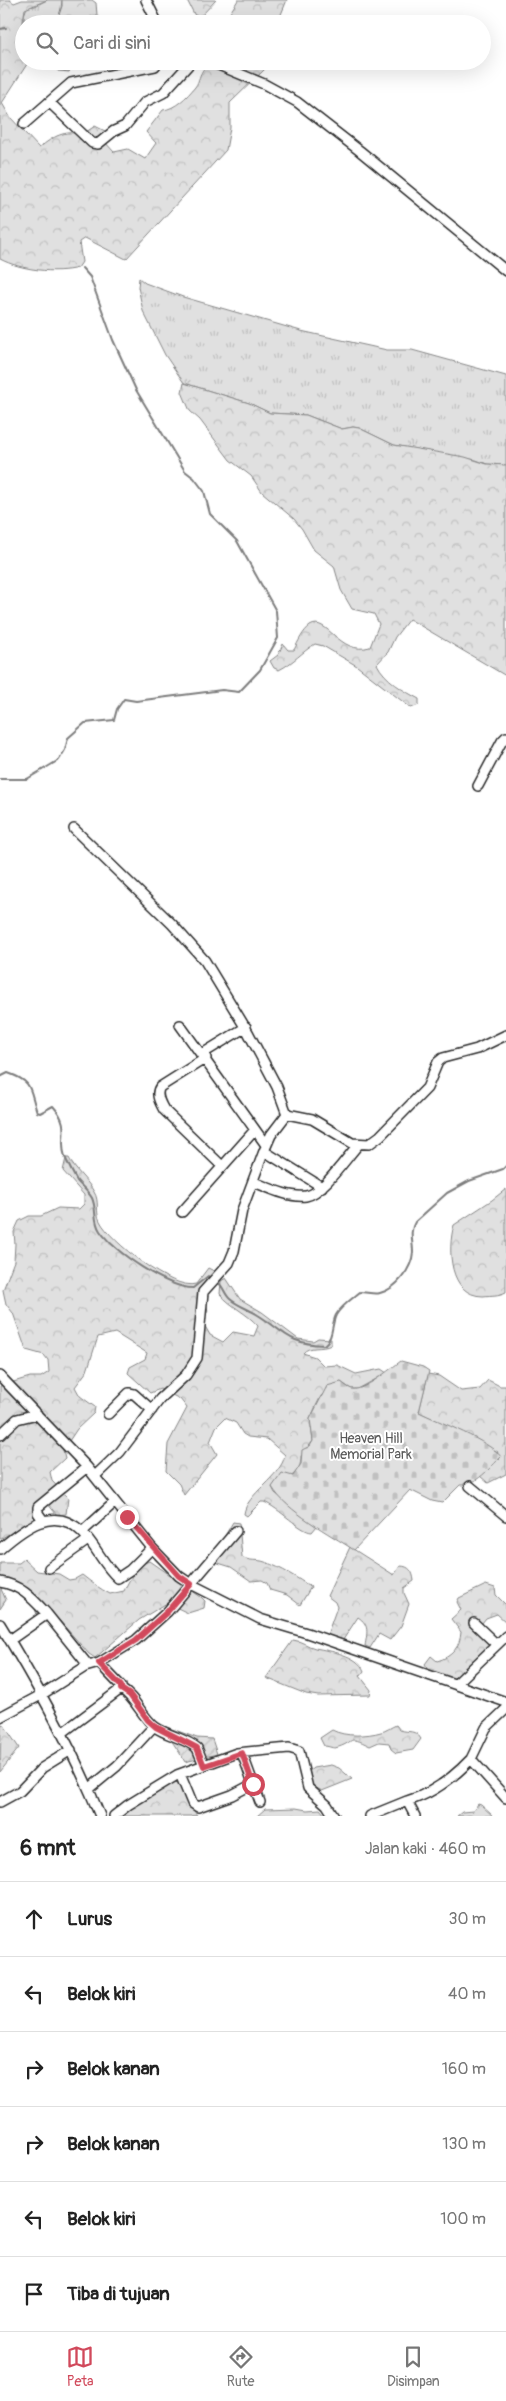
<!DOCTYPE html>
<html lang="id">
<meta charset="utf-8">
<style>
body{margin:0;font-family:Pangolin,sans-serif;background:#f2f2f2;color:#222}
.stop{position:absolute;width:15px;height:15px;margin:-11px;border:4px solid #d1495b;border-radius:50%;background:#fff}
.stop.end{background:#d1495b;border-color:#fff;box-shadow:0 1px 5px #0008}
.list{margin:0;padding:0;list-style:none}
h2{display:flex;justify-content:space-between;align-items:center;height:65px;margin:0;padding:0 20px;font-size:21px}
h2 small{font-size:16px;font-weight:400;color:#767676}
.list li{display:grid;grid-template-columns:32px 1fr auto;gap:15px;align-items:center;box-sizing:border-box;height:75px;padding:0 20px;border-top:1px solid #e0e0e0}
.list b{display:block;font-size:19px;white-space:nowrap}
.list em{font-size:16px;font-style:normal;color:#767676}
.icon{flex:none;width:28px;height:28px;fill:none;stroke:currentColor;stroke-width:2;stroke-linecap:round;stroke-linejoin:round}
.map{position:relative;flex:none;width:506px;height:1816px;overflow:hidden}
.search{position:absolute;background:#fff;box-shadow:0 5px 20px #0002;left:15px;right:15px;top:15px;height:55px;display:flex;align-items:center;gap:12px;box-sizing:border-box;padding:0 18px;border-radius:28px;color:#767676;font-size:19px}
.sheet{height:515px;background:#fff}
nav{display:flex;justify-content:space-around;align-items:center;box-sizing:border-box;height:70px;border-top:1px solid #e0e0e0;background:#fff;font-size:14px;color:#767676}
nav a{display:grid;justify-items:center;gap:2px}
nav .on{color:#d1495b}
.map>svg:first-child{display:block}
</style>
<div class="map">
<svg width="506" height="1816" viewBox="0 0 506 1816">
<defs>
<pattern id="grass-tufts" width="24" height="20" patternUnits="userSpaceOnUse" patternTransform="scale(1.25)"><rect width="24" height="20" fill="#e0e0e0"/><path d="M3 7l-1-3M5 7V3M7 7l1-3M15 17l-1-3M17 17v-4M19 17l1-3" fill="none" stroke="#c0c0c0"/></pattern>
<pattern id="forest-crowns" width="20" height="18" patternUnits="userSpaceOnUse" patternTransform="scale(1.25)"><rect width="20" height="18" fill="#e0e0e0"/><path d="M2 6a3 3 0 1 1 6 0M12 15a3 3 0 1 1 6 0" fill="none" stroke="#c0c0c0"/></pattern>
<pattern id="cemetery-stones" width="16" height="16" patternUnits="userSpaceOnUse" patternTransform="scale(1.25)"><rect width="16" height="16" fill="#e0e0e0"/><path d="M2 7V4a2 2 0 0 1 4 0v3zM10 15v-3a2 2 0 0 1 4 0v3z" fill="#c0c0c0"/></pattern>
<pattern id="garden-furrows" width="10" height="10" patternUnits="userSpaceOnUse" patternTransform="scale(1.25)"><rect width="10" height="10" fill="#e0e0e0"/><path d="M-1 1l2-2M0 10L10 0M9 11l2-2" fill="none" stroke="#c0c0c0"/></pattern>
</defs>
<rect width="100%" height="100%" fill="#fff"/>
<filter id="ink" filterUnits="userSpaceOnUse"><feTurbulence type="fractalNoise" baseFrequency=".02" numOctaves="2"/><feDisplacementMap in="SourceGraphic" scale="10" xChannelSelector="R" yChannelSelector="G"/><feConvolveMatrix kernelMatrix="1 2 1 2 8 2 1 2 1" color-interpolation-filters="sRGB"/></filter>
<g filter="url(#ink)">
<path fill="url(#grass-tufts)" stroke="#868686" d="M47,0H62L60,18L75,24H24V15L27,7L35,6Z
M139,278L145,283L183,297L301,331L387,350H412L506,376V465L487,464L476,460L394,445L359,428L353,427L342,429L306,415L270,413L249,403L184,383L165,355L143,311L138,287Z"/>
<path fill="url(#forest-crowns)" stroke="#868686" d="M0,0H10L14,3L22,0H47L25,9L23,21L24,61H29L2,103L10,117L39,148C54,136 64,130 83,134L95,126L105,131L104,141L114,152L128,149L145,159L156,143L146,132L163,110C175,109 187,97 195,87C200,81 198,75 206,66L241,79L254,61H266L264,70L230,103V128L226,150L126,259L85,238L79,242L82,262L78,268C55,274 21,270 0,259Z
M62,0H92L96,3L97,15L103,24C90,24 66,26 59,15L62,6Z
M187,0H216L202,15L195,16Z
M238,0H287L277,24H223Z
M48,61H76L69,72L58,71Z
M184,383L249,403L270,413L306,415L342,429L353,427L359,428L394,445L465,457L487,464L506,465V676L409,619L395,637L388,652L377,664C385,680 404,691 419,699V705L411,708L357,666L323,646L315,644C302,652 293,663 279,670L274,668L270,661L278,655L283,644L288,650H294C298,642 303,631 310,626C327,615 339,656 370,647L379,624L374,614L352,609L341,590L334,566L314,550L302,529L294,519L262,492L251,476L230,460L200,420L190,411L182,392Z
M66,1158H69C75,1171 87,1179 94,1192C100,1201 95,1212 100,1221C110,1241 172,1291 196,1284L208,1268L214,1271C207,1285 204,1297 208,1311L202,1321L210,1335L223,1342L233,1332L254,1336L258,1326C247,1313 231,1307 220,1294L221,1281L226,1278L240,1299L262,1312L298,1339L313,1341L318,1338L331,1339V1345C322,1350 309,1345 303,1353L315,1357L324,1366L337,1365L356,1374L381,1369L387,1373L358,1389H351L341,1382L321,1396L316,1406L310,1419L313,1441L301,1456C302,1474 286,1480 272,1487L275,1493L317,1526L312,1532C301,1532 279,1508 264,1502H261L247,1516L244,1514C246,1494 281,1477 285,1455L267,1439L248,1437L243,1434L236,1423L225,1418L216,1427L210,1442L217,1454L184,1495L179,1484L166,1471L168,1444L187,1408L180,1399L160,1389L150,1393L128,1373L130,1367L145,1359L147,1353L115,1333L98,1337L87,1371L75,1387L80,1396L95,1407L94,1413L77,1429L63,1450L65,1458L50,1472L52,1481L68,1498L66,1514L57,1515L47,1503H41L33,1509L35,1517L31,1522L0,1539V1386L30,1377H41L49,1372L48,1360L44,1355L26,1350L13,1313L6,1304L3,1290L14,1261L15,1244L14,1232L19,1221L29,1216H41L58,1208L79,1209L84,1204V1195L63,1171Z
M506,1189V1292C498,1296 492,1295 483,1296C449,1296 447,1249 454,1225L492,1200Z
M428,1374L439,1376L461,1391L480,1389L488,1380L500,1386H506V1474L488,1483L480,1476L498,1452L419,1412Z
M233,1522L239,1523L242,1557C250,1562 257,1559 265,1562C282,1568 297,1578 311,1587L300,1605L287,1595L270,1590L267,1583L262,1580L251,1581L231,1567L215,1562L220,1544Z
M350,1547L394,1575L400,1566C410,1566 413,1572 414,1581L404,1588V1593L409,1604L401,1626L390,1640L379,1634L370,1648L365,1646C367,1633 370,1625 358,1617L341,1643L327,1635L337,1607L335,1602L327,1596Z
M24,1559L37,1571L59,1574L69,1580L75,1579L82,1575C91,1582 100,1589 110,1594L124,1591C129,1580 137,1565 149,1561L201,1597L205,1601L204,1608L188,1613L167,1603L139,1620L95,1658L89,1654L58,1619L47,1611L37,1615L33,1602L36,1595L11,1580L1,1589L6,1600L0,1609V1563H19Z
M486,1585L495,1588L496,1595L506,1605V1622L497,1614L486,1618L478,1628L491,1645L454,1682L429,1670L425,1664L431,1656L437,1661C452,1657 460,1647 461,1632L451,1619L461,1610L457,1602L459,1598Z
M293,1640C302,1641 307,1646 315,1648C330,1651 358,1655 364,1671L360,1676L371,1690L370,1695L318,1696L306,1694L266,1678Z
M1,1724L4,1725L19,1748L0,1772Z
M396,1725L400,1730C409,1733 415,1729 421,1739L413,1750L396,1753L391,1749L389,1743L379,1742L370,1746C346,1734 356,1743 335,1748C332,1748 328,1746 324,1746L320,1738L332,1730C345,1737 367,1736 381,1732C386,1731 391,1727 396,1725Z
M331,1765L339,1768L352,1779L322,1791L311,1785L307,1773L313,1768Z
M173,1781L180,1784L197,1816H119Z
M478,1804L481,1805L493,1816H457L462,1812L473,1811Z
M296,1808L307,1810L320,1809L326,1816H257L265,1809Z"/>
<path fill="url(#cemetery-stones)" stroke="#868686" d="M401,1361L423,1367L429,1371L419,1412C437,1421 492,1442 501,1457C490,1467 476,1486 460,1485L442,1503L432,1501L410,1490L354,1550C330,1534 286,1511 272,1487L282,1473L293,1476L301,1464L302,1450L310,1446L313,1441L310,1419L327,1386L341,1382C344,1384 348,1388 352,1389C363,1392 391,1368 401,1361Z"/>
<path fill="url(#garden-furrows)" stroke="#868686" d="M161,1725L197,1738L212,1739L217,1754L185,1762C178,1749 169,1738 161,1725Z"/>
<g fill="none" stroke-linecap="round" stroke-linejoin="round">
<path stroke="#7e7e7e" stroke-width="2" d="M0,29L6,28
M0,779H27L59,760L65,750L68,738L85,723L114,720L117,709L124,699L136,701L222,690L239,692L260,670L278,638L276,611L237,541L210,514L204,491L194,478L185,471L136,390L113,340L90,277L82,268
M0,1077L8,1073C34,1082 29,1089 37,1112L40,1113L53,1106C72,1127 58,1137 65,1157C68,1164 73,1174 77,1181C82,1187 88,1191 92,1198C97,1209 93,1221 100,1231C115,1252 167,1288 193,1288L208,1276L212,1279
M216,1281C223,1284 224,1294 230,1299C238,1306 249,1309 258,1315C285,1332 288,1344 324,1345C334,1337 331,1325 336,1315C341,1306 353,1298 360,1292C366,1292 375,1295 380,1293C396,1289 412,1269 413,1252C413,1242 409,1231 415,1222L447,1193L469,1181L503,1169L506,1166"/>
<g stroke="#2b2b2b" stroke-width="12">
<path id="minor" d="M146,0L158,24
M209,61L264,84L297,102L360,151L506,271
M49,102L92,143L98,144L114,131L125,126L145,102L163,93L192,61
M24,124L71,83L155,66L159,61
M478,786L502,741L506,737
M74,829L172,924L205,961L248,1032L277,1087L287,1114
M180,1025L266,1145
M202,1054L246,1027
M206,1058L160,1087C155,1094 160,1103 164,1110L222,1166
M264,1151L322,1187
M254,1182C269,1188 289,1198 306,1196C322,1194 347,1157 358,1145
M182,1212L254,1131
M0,1376L87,1467L152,1548L179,1576L191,1584L260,1619L307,1633L506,1702
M108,1414L129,1393L134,1394L152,1410
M0,1435L17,1419L37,1414
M95,1476L120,1452L160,1399L186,1375L197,1358L203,1292L229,1263L234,1251L242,1210L264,1151L271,1135L287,1114L312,1119L352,1143L369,1144L380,1136L427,1088L438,1062L443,1058L477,1049L506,1035
M470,1486L506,1516
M43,1520L38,1513V1507L87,1467
M82,1532L115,1502
M0,1549C23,1529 54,1504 82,1532C96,1546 104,1566 118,1578L130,1570L152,1548
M49,1568L88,1540
M0,1582C21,1585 33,1599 47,1614
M474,1623L496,1644
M0,1624C38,1686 73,1749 100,1816
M10,1640L47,1614L88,1665
M99,1663L121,1686V1689
M456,1684L506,1636
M506,1709L486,1728L471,1759L506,1798
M0,1717L41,1695L85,1667L99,1663L136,1640L167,1612L236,1531
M62,1733L121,1689C136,1698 141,1716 155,1727C168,1736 185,1738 197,1748L204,1765
M242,1753L260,1802
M180,1774L192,1803L198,1807L232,1795L253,1784
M89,1789L117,1766L154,1726
M0,1802L20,1791L42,1768L71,1750
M114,1816L128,1805L177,1775L237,1753L289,1748L299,1751L308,1788L327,1805L334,1816
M370,1816L407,1801
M415,1816L407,1801C432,1794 453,1778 471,1759"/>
</g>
<use href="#minor" stroke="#fff" stroke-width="9"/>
</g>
</g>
<g fill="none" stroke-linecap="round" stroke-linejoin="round" filter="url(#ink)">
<path stroke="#d1495b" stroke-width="6" d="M127,1517L179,1576L191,1584L167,1612L136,1640L99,1663L121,1686V1689L130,1695L148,1720L156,1727L197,1748L204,1766L242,1753L253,1784"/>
</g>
<g text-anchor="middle" stroke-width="4" stroke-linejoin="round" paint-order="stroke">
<g font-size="14" fill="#585858" stroke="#fff">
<text x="371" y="1443">Heaven Hill<tspan x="371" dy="16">Memorial Park</tspan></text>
</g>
</g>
</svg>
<div class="stop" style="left:253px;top:1784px"></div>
<div class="stop end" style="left:127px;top:1517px"></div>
<div class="search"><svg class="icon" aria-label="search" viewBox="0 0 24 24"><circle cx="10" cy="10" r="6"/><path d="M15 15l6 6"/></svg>Cari di sini</div>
</div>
<section class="sheet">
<h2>6 mnt<small>Jalan kaki · 460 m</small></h2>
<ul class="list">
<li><svg class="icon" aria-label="ahead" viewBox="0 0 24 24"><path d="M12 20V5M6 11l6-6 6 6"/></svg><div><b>Lurus</b></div><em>30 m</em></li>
<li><svg class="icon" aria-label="left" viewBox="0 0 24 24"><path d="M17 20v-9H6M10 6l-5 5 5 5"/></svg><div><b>Belok kiri</b></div><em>40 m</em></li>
<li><svg class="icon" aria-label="right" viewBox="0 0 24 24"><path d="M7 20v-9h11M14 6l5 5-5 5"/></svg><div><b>Belok kanan</b></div><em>160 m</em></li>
<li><svg class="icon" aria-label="right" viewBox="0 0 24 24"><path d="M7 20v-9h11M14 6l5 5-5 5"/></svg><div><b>Belok kanan</b></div><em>130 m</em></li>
<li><svg class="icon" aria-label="left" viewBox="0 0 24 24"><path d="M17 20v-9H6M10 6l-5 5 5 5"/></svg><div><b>Belok kiri</b></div><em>100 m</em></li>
<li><svg class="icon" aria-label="arrive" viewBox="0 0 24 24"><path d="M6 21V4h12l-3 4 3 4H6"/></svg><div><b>Tiba di tujuan</b></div></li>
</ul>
</section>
<nav>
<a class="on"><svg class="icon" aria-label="map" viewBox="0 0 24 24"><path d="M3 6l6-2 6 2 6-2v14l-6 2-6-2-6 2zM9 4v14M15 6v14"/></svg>Peta</a>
<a><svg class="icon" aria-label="directions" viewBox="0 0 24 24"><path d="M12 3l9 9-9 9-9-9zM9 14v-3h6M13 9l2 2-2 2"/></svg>Rute</a>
<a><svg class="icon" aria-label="saved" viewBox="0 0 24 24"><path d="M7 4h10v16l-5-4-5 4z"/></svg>Disimpan</a>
</nav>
